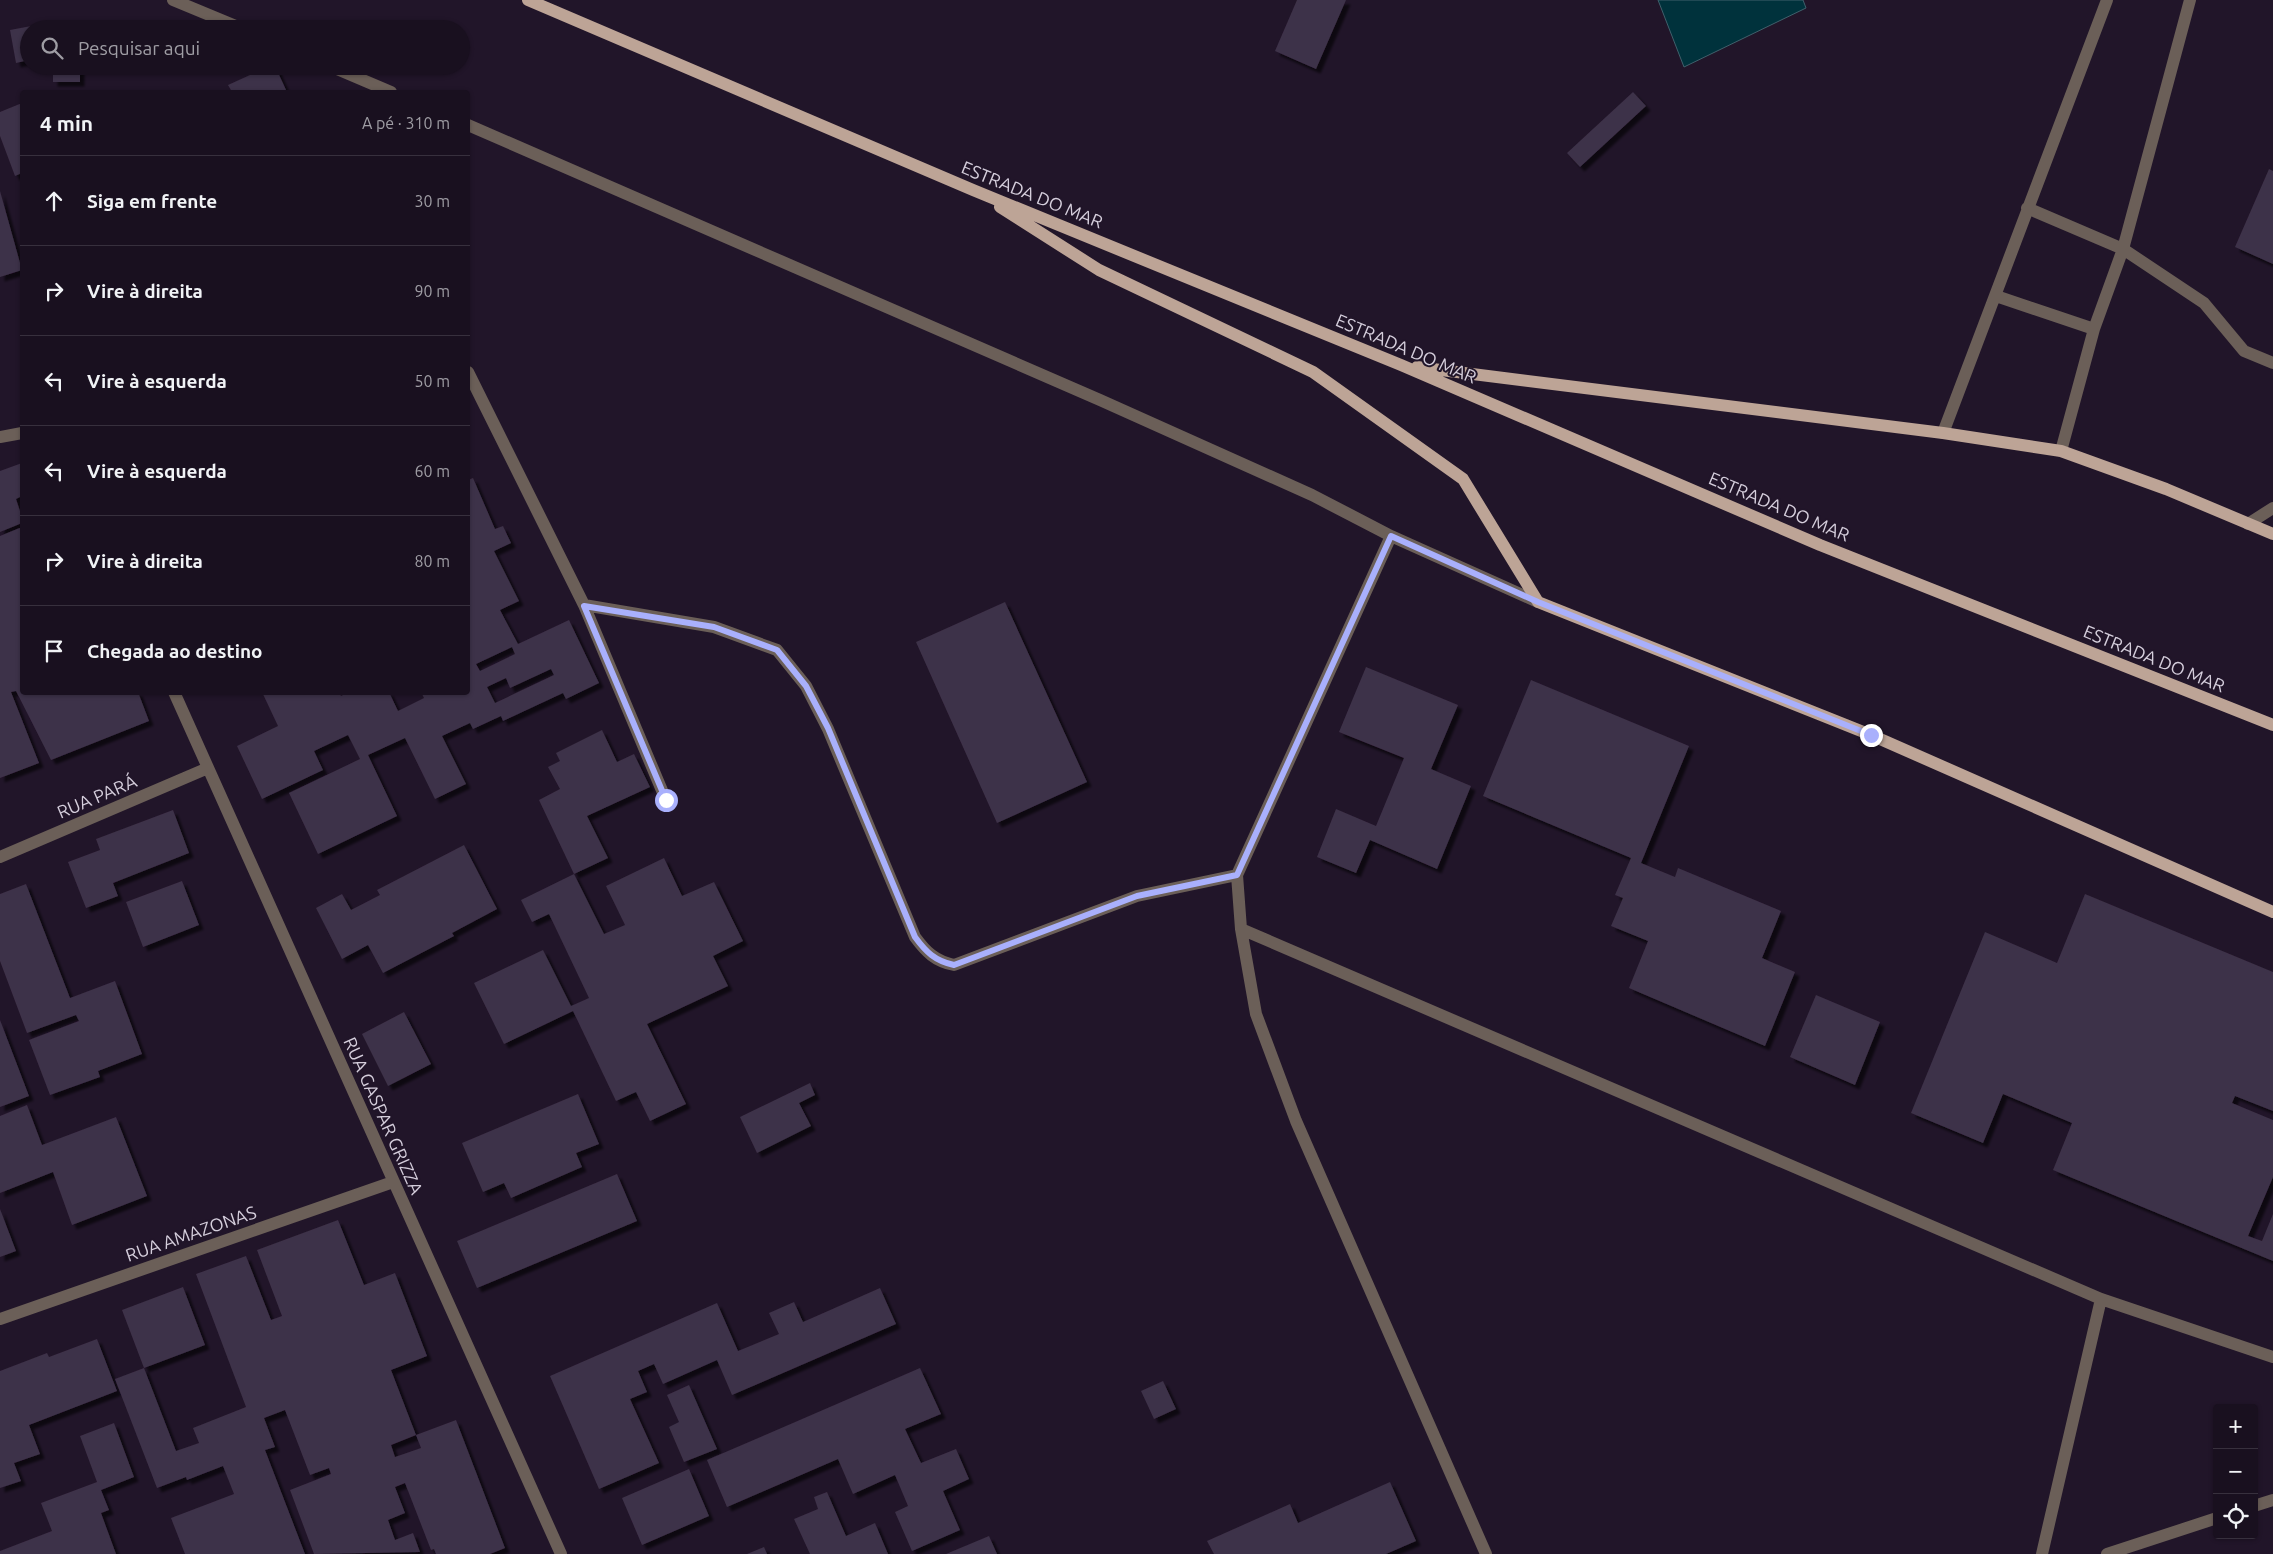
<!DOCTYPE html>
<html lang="pt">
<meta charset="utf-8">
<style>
body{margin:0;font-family:Ubuntu,sans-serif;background:#261e2c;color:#f1f3f6}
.controls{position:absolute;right:15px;bottom:15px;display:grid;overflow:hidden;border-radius:5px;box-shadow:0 1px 4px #0004}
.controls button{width:45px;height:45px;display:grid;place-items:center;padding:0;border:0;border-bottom:1px solid #37303d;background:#19101f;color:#f1f3f6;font:25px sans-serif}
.stop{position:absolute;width:15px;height:15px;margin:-11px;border:4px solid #a9b0fc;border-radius:50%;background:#fff}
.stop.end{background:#a9b0fc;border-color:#fff;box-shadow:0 1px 5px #0008}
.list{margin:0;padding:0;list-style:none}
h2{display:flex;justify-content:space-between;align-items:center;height:65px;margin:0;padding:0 20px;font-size:21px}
h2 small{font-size:16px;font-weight:400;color:#9f9da4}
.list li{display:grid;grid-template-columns:32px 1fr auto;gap:15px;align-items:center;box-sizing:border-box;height:90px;padding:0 20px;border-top:1px solid #37303d}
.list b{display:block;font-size:19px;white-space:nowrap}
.list em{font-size:16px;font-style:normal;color:#9f9da4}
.icon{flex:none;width:28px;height:28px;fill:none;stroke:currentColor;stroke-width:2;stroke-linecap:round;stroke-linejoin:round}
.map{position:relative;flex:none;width:2273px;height:1554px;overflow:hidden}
.search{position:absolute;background:#19101f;box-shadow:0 1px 4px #0004;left:20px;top:20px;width:450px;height:55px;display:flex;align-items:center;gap:12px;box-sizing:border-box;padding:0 18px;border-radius:28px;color:#9f9da4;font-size:19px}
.panel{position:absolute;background:#19101f;box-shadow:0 1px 4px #0004;left:20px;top:90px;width:450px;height:605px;border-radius:5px}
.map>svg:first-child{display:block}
</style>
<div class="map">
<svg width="2273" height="1554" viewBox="0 0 2273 1554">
<defs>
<filter id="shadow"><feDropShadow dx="4.5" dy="4.5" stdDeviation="1" flood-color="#0009"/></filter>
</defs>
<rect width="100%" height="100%" fill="#211529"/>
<path fill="#00323c" stroke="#40616c" d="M1658,0H1803L1806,8L1684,67Z"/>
<path fill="#3e3148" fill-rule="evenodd" filter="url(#shadow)" d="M1297,0H1346L1316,69L1275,51Z
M42,24V29H29V60L16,63L10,30Z
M53,66H80V82H53Z
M270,66H275L287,92H232L228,85Z
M1633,92L1646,106L1580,167L1567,153Z
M22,103V173L15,176L0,136V112Z
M2269,169L2273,171V264L2235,247Z
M0,191L22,270L0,277Z
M22,463V496L16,499L22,517V523L0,532V471Z
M473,478L495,529L503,526L511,543L494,551L519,601L500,610L518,644L569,620L599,683L566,699L563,693L503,721L501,716L473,729L470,723L442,736L466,784L435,799L405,738L368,755L397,816L318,854L289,793L360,759L348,735L314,751L323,770L262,799L237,746L278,726L262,692H339L341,696L349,692H389L398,711L424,698L421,692H468V480ZM512,647L515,654L480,671L476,664ZM551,669L554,675L495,703L487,687L506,678L510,688Z
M22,527V692H138L149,721L51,760L16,691L11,692L39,763L0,778V536Z
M1005,602L1087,782L997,823L916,642Z
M1366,667L1458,705L1431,769L1471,786L1437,869L1370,840L1356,873L1317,857L1336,809L1376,826L1404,758L1339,732Z
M1531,680L1689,746L1641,863L1675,877L1678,868L1781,911L1762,958L1795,972L1765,1046L1629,988L1648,941L1611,926L1623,898L1615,895L1631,858L1483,796Z
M602,730L617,762L634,754L650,787L587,816L608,858L574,874L539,800L560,789L548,767L560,761L556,753Z
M173,810L189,853L113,883L118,896L86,908L68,862L100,850L96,839Z
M464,845L497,909L452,933L454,936L383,973L368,945L342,959L316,908L342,894L351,910L380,895L377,890Z
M664,858L682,896L714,882L743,941L713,956L728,986L647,1024L686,1104L650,1121L636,1092L616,1101L573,1011L504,1044L474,983L543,950L571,1006L589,998L549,914L532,922L521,900L574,874L604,934L625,925L606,886Z
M182,881L199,925L143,947L126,902Z
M26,884L70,998L115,981L142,1054L98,1071L100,1077L50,1095L29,1040L79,1021L76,1015L27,1033L0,961V894Z
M2085,894L2273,972V1111L2235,1096L2232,1103L2273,1120V1177L2248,1236L2262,1241L2273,1214V1261L2053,1170L2072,1123L2003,1094L1983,1143L1911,1113L1985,932L2057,963Z
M1816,995L1880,1022L1855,1085L1790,1057Z
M404,1012L431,1064L388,1086L362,1034Z
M0,1020L29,1096L0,1107Z
M810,1083L815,1095L799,1103L811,1126L757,1153L740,1117Z
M578,1094L599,1144L576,1153L582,1167L511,1198L504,1183L483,1192L462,1143Z
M27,1105L42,1145L116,1117L147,1196L72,1225L53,1172L0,1193V1116Z
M617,1174L637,1221L477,1288L457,1241Z
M0,1209L16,1251L0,1257Z
M338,1220L364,1285L395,1273L427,1356L391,1370L416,1435L456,1420L505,1548L490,1554H436L434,1549L431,1550L405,1483L395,1487L405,1513L388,1520L395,1540L413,1533L420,1552L314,1554L290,1490L331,1474L329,1468L310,1475L285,1410L264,1418L275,1447L265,1450L305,1554H185L171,1518L234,1494L223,1466L187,1480L186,1477L157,1488L115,1379L144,1368L176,1451L199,1443L193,1428L246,1407L196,1274L246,1256L271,1320L282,1316L257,1250ZM416,1435L421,1448L395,1457L391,1445Z
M183,1287L205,1345L144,1368L122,1310Z
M880,1288L896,1324L732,1395L717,1360L663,1384L654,1364L638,1371L647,1392L630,1399L659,1463L599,1489L550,1376L717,1303L738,1351L779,1334L769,1313L794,1302L803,1322Z
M97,1339L117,1391L29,1425L40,1454L14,1463L21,1481L0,1488V1371L47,1353L49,1357Z
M920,1368L941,1414L905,1429L921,1463L956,1449L969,1479L943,1491L960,1530L912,1551L895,1512L908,1506L895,1475L853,1494L838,1459L727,1507L707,1460Z
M1163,1381L1176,1409L1154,1419L1141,1391Z
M689,1385L717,1449L684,1462L669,1427L679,1422L667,1395Z
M114,1423L134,1477L101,1490L109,1510L101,1513L116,1554H0V1551L52,1531L41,1503L97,1482L80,1436Z
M689,1469L709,1516L642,1545L622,1498Z
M1390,1482L1416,1541L1386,1554H1214L1207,1541L1290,1504L1298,1523Z
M827,1492L846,1536L875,1523L888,1554H810L794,1519L818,1509L814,1497Z
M989,1536L997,1554H946Z
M764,1547L767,1554H747Z"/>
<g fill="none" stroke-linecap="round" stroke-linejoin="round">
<path stroke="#6b5f58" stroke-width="12" d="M173,0L243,29
M330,66L391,92
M468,125L1100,400L1312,495L1391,536L1538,602
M2027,208L2123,249L2204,303L2244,351L2273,363
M1996,296L2094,329
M468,372L584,605L666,800
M1943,433L2107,0
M0,437L22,433
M2061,451L2094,329L2123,249L2190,0
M2248,524L2273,508
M1391,536L1237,875L1241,929L2101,1299L2273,1357
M584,605L714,627L777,650L806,686L828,729L915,937C926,952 935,961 954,965L1137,896L1237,875
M174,692L561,1554
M0,857L208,768
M1241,929L1256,1014L1296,1121L1486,1554
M0,1319L393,1182
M2254,1506L2273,1500
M2042,1554L2101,1299
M2107,1554L2217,1518"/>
<path stroke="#bda496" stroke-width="12" d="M528,0L973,190L1401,365L1820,545L2273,725
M1000,207L1099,270L1313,372L1463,479L1538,602L1871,735L2273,912
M1417,367L1943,433L2061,451L2166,489L2273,534"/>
</g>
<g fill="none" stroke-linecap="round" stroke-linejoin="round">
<path stroke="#a9b0fc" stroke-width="6" d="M666,800L584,606L714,627L777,650L806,686L828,728L915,937C926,952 935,961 954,965L1137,896L1237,875L1391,536L1538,602L1871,735"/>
</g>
<g text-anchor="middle" stroke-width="4" stroke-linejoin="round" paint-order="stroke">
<g font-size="18" fill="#d5cedc" stroke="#211529">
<text transform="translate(1032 195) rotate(22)" y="6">ESTRADA DO MAR</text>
<text transform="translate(1406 349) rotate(23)" y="6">ESTRADA DO MAR</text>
<text transform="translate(1779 507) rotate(23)" y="6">ESTRADA DO MAR</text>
<text transform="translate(2154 659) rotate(22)" y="6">ESTRADA DO MAR</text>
<text transform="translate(97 797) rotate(-23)" y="6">RUA PARÁ</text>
<text transform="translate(383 1116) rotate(66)" y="6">RUA GASPAR GRIZZA</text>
<text transform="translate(191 1234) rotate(-19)" y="6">RUA AMAZONAS</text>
</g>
</g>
</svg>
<div class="controls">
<button>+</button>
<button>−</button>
<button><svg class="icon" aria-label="locate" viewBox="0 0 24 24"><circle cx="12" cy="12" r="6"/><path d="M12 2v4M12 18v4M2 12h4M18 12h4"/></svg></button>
</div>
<div class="stop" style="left:666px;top:800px"></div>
<div class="stop end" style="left:1871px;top:735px"></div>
<div class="search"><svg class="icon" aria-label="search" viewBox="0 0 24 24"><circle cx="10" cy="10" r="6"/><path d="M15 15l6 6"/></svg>Pesquisar aqui</div>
<section class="panel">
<h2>4 min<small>A pé · 310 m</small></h2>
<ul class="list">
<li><svg class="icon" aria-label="ahead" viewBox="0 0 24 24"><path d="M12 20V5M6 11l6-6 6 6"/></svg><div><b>Siga em frente</b></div><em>30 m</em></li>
<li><svg class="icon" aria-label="right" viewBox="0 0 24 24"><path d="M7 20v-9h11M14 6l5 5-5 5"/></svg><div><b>Vire à direita</b></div><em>90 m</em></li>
<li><svg class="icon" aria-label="left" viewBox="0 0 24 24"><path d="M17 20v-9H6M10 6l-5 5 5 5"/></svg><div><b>Vire à esquerda</b></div><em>50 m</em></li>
<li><svg class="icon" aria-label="left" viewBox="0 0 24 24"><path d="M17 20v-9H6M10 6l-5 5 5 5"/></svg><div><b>Vire à esquerda</b></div><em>60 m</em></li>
<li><svg class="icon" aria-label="right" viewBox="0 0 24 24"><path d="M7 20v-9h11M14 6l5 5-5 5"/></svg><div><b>Vire à direita</b></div><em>80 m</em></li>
<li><svg class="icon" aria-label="arrive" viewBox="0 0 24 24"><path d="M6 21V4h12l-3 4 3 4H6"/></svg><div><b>Chegada ao destino</b></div></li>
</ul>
</section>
</div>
